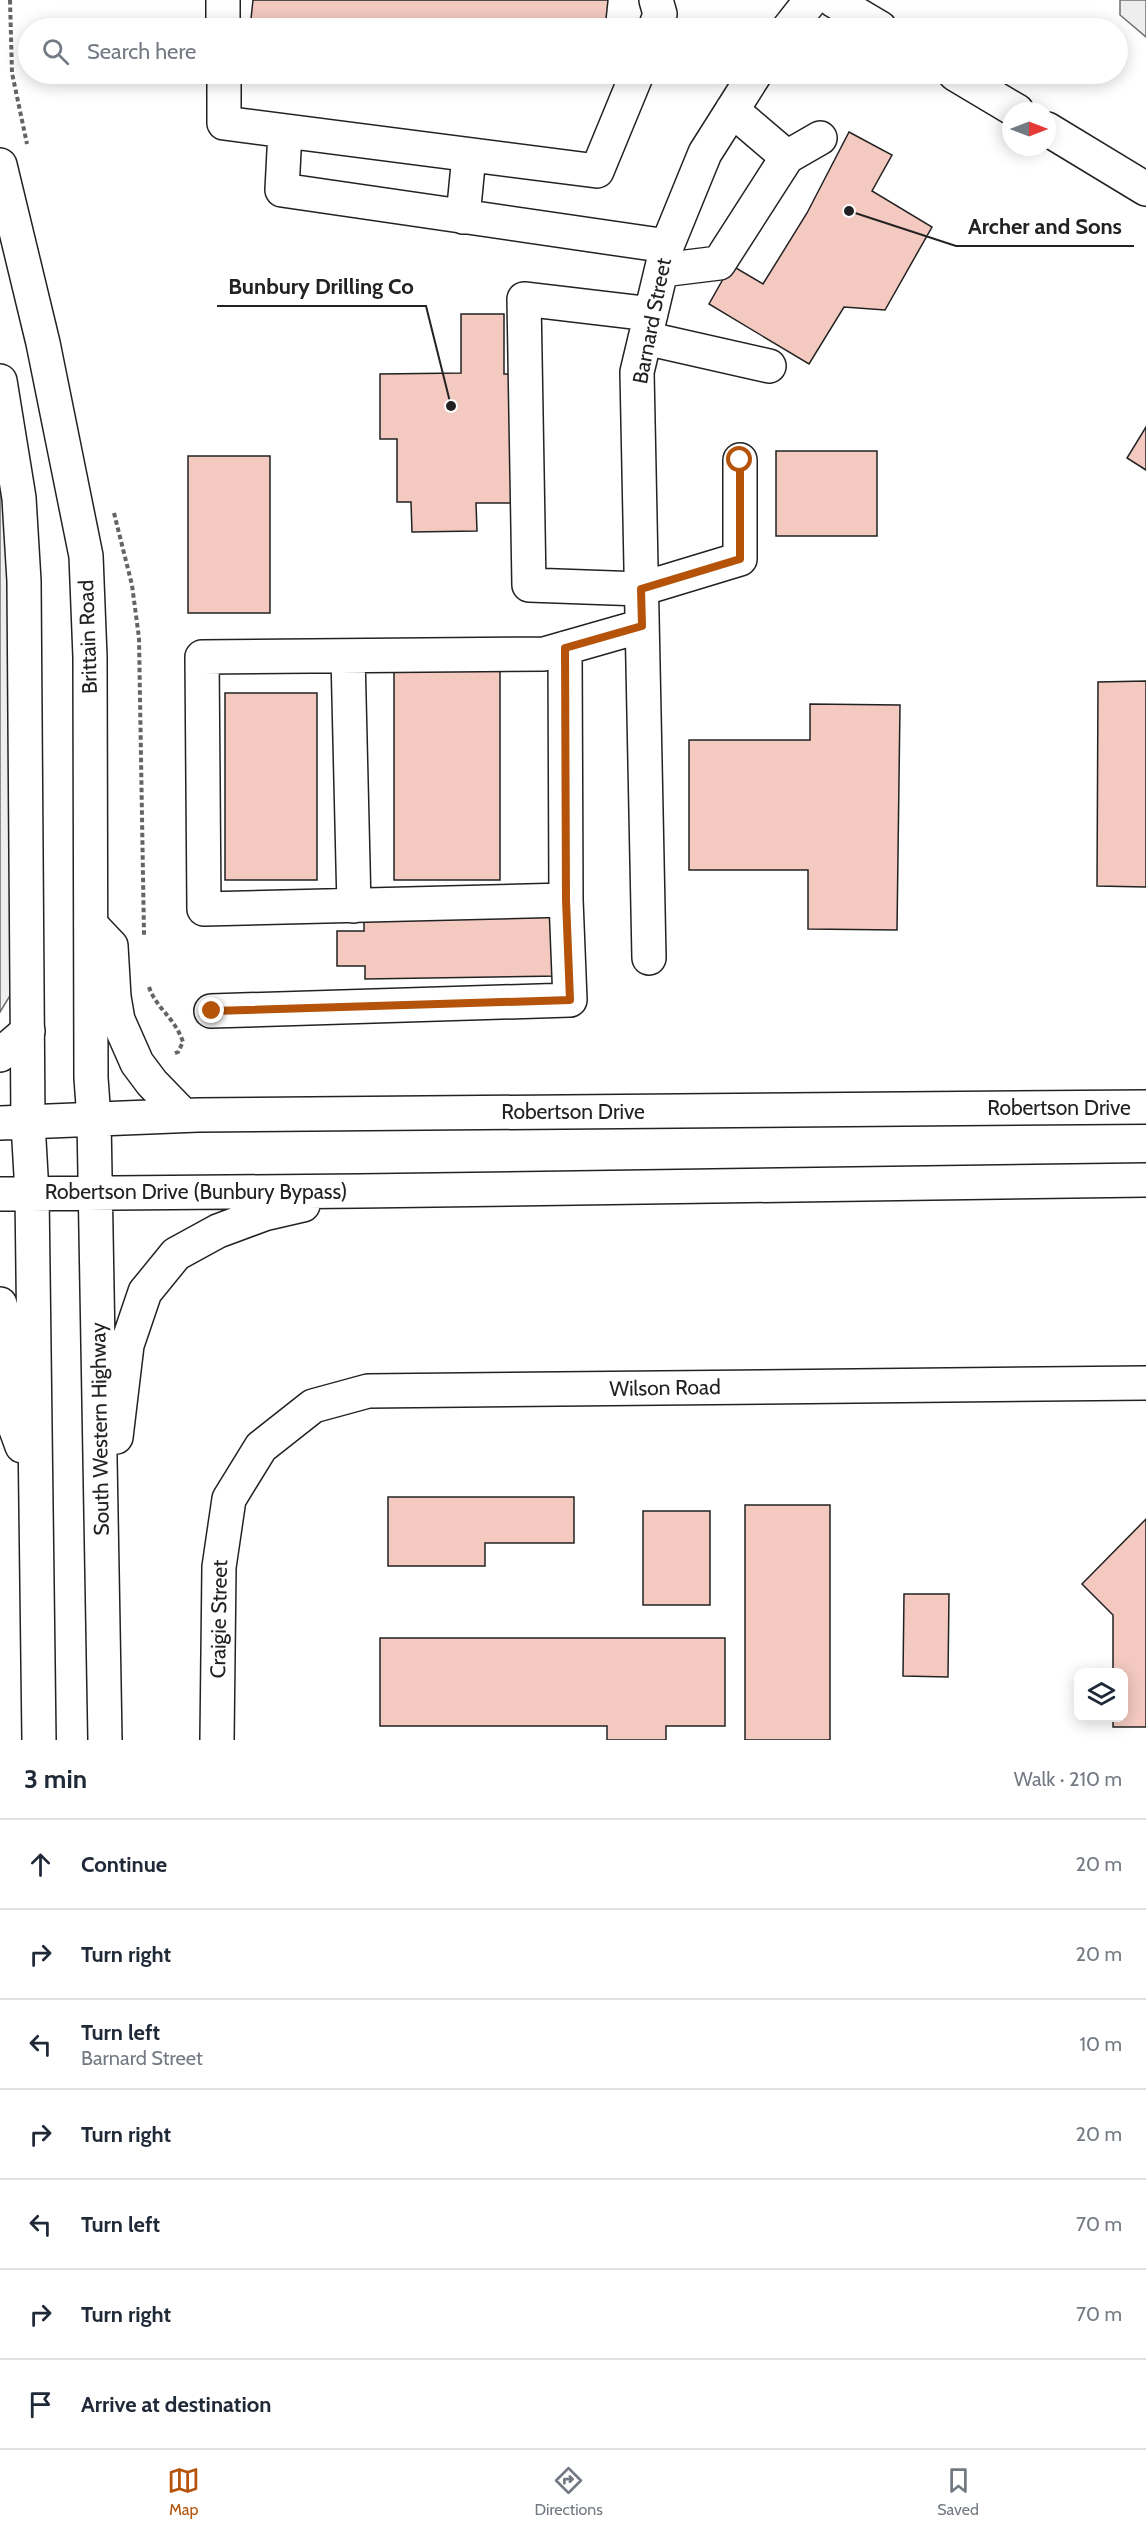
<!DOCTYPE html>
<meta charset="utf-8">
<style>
body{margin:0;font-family:Cabin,sans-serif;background:#f6f6f7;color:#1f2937}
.controls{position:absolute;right:18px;bottom:18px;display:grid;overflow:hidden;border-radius:12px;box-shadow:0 3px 15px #0003}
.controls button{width:54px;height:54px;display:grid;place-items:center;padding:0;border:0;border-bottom:2px solid #e0e1e3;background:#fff;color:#1f2937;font:30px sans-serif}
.compass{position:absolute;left:1002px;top:102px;width:54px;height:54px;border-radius:50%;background:#fff;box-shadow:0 3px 15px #0003;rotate:90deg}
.stop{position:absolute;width:18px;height:18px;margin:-14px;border:4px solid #b45309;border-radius:50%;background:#fff}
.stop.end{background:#b45309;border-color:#fff;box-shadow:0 2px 6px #0008}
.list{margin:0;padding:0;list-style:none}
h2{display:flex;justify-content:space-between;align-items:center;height:78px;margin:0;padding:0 24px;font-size:26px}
h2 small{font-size:20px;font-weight:400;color:#747a83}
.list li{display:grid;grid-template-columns:39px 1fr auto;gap:18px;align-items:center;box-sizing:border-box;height:90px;padding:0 24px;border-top:2px solid #e0e1e3}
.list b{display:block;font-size:22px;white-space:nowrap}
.list p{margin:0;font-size:20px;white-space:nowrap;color:#747a83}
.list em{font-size:20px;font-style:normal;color:#747a83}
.icon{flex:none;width:33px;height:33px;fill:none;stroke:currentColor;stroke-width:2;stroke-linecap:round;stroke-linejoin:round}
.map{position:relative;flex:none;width:1146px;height:1740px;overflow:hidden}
.search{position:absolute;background:#fff;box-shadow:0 3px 15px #0003;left:18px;right:18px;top:18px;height:66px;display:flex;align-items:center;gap:15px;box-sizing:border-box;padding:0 21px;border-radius:33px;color:#747a83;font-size:22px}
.sheet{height:708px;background:#fff}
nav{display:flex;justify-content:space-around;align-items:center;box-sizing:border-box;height:84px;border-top:2px solid #e0e1e3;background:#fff;font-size:16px;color:#747a83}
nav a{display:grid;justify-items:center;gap:3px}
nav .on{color:#b45309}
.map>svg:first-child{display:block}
</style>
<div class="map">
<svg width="1146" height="1740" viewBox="0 0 1146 1740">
<rect width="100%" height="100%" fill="#fff"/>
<path fill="#eee" stroke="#6f6f6f" stroke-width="1.5" d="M1120,0H1146V37L1120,15Z
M0,454L9,587L11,994L0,1012Z"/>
<path fill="#f3c9c0" stroke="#222" stroke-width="1.5" d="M253,0H608L605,28H250Z
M510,74H601L600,82Z
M849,132L892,155L872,191L932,227L885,310L844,307L809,364L709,304L731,265L763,284L807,213Z
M461,314H504V374H523L521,503H476L477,531L412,532L411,502H397V439H380V374L461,373Z
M1146,427V470L1127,458Z
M776,451H877V536H776Z
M188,456H270V613H188Z
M394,668H500V880H394Z
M1146,681V887L1097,886L1098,682Z
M225,693H317V880H225Z
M810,704L900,705L897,930L808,929V870H689V740H810Z
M559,913L560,976L365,979V966H337V931H364V917Z
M388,1497H574V1543H485V1566H388Z
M745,1505H830V1740H745Z
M643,1511H710V1605H643Z
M1146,1519V1727H1113V1718H1124V1672H1113V1615L1082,1584Z
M904,1594H949L948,1677L903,1676Z
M380,1638H725V1726H666V1740H607V1726H380Z"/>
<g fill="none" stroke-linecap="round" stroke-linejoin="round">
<g stroke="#222" stroke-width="36">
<path id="minor" d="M223,0V28
M833,0L880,28
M655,28L660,14L656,0
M789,28L811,0
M224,74V123L597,171L637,74
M955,74L1017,111
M732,110L787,157
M1047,129L1146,189
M285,131L282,190L667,246
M463,217L469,155
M662,270L719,263L787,157L820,138
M651,314L524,299L529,585L641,589L740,559V460
M645,338L769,366
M565,648L566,900L204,909L202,657L544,654L642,626
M348,656L354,906
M649,958L637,372L667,246L705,153L755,74
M211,1011L570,1000L566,900
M217,1740L219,1567L229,1499L261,1447L313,1406L368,1391L1146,1383"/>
</g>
<g stroke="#222" stroke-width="36">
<path id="major" d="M0,165L43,343L86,556L90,657L91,1078L94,1119
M0,381L19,498L24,581L28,1123"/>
</g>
<g stroke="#222" stroke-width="36">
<path id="highway" d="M91,925L111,946L114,997L118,1020L137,1063L152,1083L183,1115
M0,1055L28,1031
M94,1119L105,1740
M0,1123L198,1115L1146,1107
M28,1123L32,1193L39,1740
M0,1194L360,1191L1146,1180
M0,1304L7,1332L11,1416L22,1446
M116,1437L127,1345L145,1292L176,1254L218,1231L264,1214L303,1205"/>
</g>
<path stroke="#646464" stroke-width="4" stroke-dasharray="4.5 3" stroke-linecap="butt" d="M10,0L12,73L27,144
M114,513L132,585L139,638L144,935
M149,987C156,1008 175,1018 183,1042L178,1052L173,1054"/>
<use href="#minor" stroke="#fff" stroke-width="33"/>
<use href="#major" stroke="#fff" stroke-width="33"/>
<use href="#highway" stroke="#fff" stroke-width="33"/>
</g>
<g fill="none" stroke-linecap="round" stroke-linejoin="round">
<path stroke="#b45309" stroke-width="8" d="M212,1011L570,1000L566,900L565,648L642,626L641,589L740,559V460"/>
</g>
<g text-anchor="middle" stroke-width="4.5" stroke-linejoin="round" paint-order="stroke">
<g font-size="21" fill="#222" stroke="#fff">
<text transform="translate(652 321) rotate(-79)" y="7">Barnard Street</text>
<text transform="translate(88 637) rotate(-92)" y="7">Brittain Road</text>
<text x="1059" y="1115">Robertson Drive</text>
<text x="573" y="1119">Robertson Drive</text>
<text x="196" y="1199">Robertson Drive (Bunbury Bypass)</text>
<text transform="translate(665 1388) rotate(-1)" y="7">Wilson Road</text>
<text transform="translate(100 1429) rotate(-91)" y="7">South Western Highway</text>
<text transform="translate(219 1619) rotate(-89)" y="7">Craigie Street</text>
</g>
</g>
<path fill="none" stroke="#222" stroke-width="2" d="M849 211L956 246H1134M451 406L426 306H217"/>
<g fill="#222" stroke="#fff" stroke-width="2">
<circle cx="849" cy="211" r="6"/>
<circle cx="451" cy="406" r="6"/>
</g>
<g font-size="22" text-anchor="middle" font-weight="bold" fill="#222" stroke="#fff" stroke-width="4.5" stroke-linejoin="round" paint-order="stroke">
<text x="1045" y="234">Archer and Sons</text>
<text x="321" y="294">Bunbury Drilling Co</text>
</g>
</svg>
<div class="controls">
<button><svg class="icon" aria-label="layers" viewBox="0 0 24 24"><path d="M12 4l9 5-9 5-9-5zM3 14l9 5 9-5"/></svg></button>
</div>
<svg class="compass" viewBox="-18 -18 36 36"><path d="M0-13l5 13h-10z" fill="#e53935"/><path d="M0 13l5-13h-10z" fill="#747a83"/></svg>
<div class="stop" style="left:740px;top:460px"></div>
<div class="stop end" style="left:212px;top:1011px"></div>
<div class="search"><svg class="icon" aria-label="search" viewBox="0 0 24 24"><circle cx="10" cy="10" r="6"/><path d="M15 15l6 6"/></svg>Search here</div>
</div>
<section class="sheet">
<h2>3 min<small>Walk · 210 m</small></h2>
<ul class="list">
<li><svg class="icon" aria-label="ahead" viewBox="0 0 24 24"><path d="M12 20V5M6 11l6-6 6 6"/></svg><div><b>Continue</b></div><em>20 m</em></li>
<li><svg class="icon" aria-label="right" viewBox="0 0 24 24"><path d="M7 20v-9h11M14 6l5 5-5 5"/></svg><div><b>Turn right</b></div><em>20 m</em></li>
<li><svg class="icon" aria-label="left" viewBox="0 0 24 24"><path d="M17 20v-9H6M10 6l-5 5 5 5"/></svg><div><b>Turn left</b><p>Barnard Street</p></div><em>10 m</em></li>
<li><svg class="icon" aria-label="right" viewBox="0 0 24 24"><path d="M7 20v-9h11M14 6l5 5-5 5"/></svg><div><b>Turn right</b></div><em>20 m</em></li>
<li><svg class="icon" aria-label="left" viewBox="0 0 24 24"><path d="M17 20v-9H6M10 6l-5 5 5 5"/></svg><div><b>Turn left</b></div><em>70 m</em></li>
<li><svg class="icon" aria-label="right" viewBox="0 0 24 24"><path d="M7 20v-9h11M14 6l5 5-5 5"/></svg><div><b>Turn right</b></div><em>70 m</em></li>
<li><svg class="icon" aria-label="arrive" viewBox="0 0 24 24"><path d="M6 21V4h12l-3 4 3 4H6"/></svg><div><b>Arrive at destination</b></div></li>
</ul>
</section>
<nav>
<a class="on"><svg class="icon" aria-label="map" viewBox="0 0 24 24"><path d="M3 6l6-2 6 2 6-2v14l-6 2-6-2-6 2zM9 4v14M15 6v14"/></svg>Map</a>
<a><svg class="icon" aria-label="directions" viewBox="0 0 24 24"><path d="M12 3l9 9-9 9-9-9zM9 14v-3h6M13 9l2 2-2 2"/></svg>Directions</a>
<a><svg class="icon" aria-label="saved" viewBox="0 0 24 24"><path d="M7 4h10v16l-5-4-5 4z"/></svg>Saved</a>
</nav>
